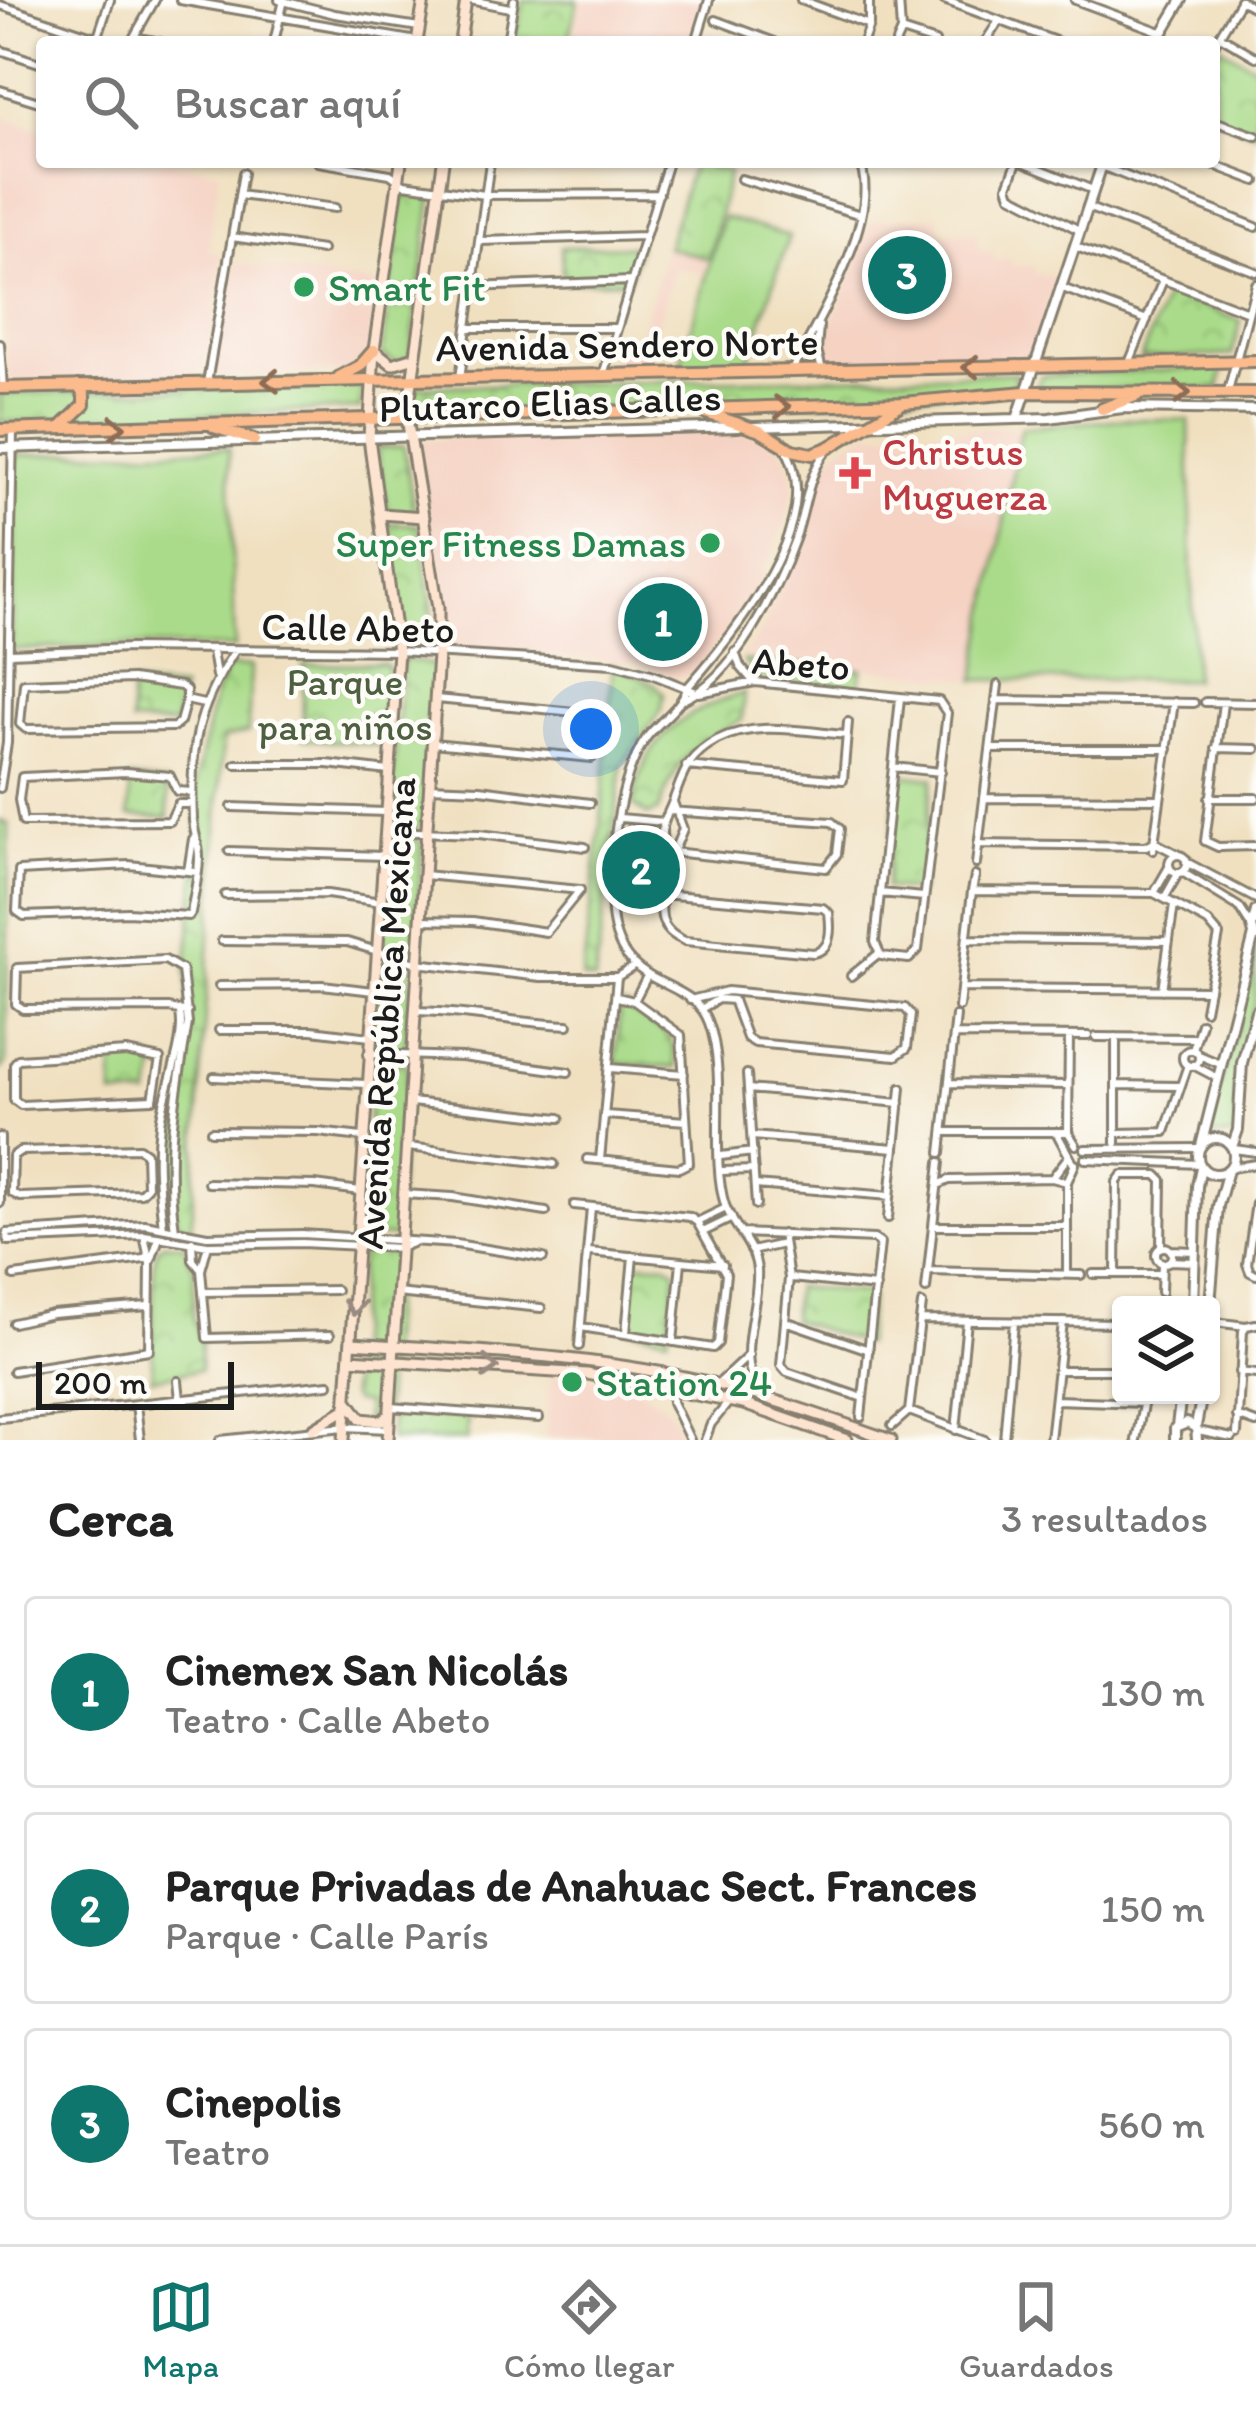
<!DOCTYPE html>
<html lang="es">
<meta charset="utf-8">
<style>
body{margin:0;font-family:Itim,sans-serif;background:#f2f2f2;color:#222}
.controls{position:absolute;right:36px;bottom:36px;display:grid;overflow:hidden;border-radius:12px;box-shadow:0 3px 9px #0004}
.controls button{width:108px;height:108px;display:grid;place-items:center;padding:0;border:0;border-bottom:3px solid #e0e0e0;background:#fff;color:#222;font:60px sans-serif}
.scale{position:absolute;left:36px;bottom:30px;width:198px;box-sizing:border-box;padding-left:12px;border:6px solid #1c1c1c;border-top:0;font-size:33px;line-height:42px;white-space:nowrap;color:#1c1c1c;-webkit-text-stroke:9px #fdfcf7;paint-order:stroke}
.you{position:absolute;left:591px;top:729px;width:42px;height:42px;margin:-30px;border:9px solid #fff;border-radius:50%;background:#1a73e8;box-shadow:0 0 0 18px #1a73e833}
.badge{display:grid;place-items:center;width:78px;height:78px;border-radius:50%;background:#0f766e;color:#fff;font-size:39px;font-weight:700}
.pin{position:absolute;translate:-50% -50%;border:6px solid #fff;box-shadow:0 3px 12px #0006}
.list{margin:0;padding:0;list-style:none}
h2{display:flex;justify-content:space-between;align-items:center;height:156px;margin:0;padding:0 48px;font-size:51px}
h2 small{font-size:39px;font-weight:400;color:#767676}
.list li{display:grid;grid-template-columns:78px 1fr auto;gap:36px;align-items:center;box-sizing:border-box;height:192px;margin:0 24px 24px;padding:0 24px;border:3px solid #e0e0e0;border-radius:12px}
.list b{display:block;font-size:45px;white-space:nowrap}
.list p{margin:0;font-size:39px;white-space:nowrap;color:#767676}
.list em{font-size:39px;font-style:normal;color:#767676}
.icon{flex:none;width:66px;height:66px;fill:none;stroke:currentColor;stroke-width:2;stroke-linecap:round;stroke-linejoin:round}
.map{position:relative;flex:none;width:1256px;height:1440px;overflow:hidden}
.search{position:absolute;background:#fff;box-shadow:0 3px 9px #0004;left:36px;right:36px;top:36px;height:132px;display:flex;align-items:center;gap:30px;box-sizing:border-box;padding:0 42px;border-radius:12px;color:#767676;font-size:45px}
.sheet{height:804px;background:#fff}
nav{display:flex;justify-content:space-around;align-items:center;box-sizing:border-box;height:168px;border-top:3px solid #e0e0e0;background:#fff;font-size:33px;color:#767676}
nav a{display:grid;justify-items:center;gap:6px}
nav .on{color:#0f766e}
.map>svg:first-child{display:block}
</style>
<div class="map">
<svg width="1256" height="1440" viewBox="0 0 1256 1440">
<defs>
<pattern id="park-crowns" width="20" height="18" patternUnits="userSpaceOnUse" patternTransform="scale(3)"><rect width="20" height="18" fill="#aadb8a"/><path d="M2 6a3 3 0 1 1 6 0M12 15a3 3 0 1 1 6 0" fill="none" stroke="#92bb76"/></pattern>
</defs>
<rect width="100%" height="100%" fill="#fdfcf7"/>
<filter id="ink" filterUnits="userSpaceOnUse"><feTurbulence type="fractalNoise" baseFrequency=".00833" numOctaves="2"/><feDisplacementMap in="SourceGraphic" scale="24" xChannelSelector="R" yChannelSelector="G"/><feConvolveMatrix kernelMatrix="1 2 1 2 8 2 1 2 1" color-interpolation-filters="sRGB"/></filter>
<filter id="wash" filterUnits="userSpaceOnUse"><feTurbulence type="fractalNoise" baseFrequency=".004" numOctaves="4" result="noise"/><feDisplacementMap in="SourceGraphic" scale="48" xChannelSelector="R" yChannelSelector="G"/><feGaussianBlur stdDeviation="2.7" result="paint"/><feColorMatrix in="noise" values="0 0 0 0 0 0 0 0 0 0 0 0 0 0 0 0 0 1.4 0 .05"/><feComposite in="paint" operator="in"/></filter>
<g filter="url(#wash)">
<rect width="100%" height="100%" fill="#f0e0c0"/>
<path fill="#f5d2c2" d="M582,0H704L691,42H573Z
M0,116L42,130V162H168L220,171L208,250L222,254L212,338L196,376L8,381Z
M938,215L940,233H977L978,251H994L995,260L1010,259L1011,266H1035V274L1058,277L1028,362L830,363L824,346L871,221Z
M667,246L707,259L703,274L675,267L646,363H639L638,368L612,365L618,346L635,352Z
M234,263L377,284L369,352L348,371L216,376Z
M1006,428L1020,432L975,680L742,656L758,637L790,570L821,468L837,450L866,433Z
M752,432L775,444L783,453L792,472L793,491L782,531L752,595L699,671L692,675L672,677L638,663L448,646L445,601H449L440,579L418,452L423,440Z
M550,1376L590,1378L637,1388L665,1406L675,1420L683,1440L545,1438Z"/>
<path fill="#aadb8a" stroke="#637c53" stroke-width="3" d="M723,217L789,236L747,366L680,367Z
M1126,419L1189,420L1194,680H975L1021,428Z
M229,448L235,648L124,645L12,650L16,455Z
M1254,949L1256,998L1237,1066L1234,1137L1206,1136L1239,1023Z"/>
<path fill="url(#park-crowns)" stroke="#637c53" stroke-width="3" d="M523,0H578L568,42H514Z
M1219,46L1256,67V133L1214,117V55Z
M693,162L729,171L709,259L667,247Z
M403,194L432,198L410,358L395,363L382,354Z
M639,246L628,281L563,282L561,247Z
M1167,293L1241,321L1232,355L1141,358Z
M1223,367L1219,389H1036L1041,376Z
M1015,373V387L817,403L414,412L416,387Z
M362,384L360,409L0,422V394Z
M404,446L414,512L388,511L377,448Z
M396,523L419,525L432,609L433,647L405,648L389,524Z
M403,659L434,665L424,819L417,829L394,828L389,824Z
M744,661L862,669L859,689L755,678Z
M382,663L388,667L384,746L303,739V665Z
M613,664L655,684L664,694L661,711L622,765L595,981L582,978L602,810Z
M251,666L248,732L223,738L191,1229L177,1222L171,1180L190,1008L186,969L199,853L195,785L214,697L228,667Z
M131,684L182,689L174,725L131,723Z
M744,693L742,720C689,747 680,755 658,811L647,815L633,805C643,738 683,711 744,693Z
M898,774L933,778L920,891L886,888Z
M130,778L168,783V818L129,816Z
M0,821L9,824L6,1064L0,1070Z
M393,836L415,837L422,845L415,949L410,954L383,945L381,939L389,838Z
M380,958L412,967L405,1052L374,1045Z
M620,1005C639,1009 623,1004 637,1015C665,1037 673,1026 676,1068L616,1063Z
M113,1058L153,1059L156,1067L149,1097L113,1096Z
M375,1061L403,1062L407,1066L395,1237L362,1236L372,1064Z
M164,1243L184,1245L194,1271L193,1316L201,1340L200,1370L152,1378L154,1263L158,1248Z
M365,1251L390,1252L394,1257L384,1417L365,1419L366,1404L354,1402L350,1395L361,1253Z
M635,1263L666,1264L676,1271L668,1337L630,1329Z
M795,1287L871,1294L865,1344L792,1320Z
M401,1412L468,1417L466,1440H390L391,1420Z"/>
</g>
<g filter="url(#ink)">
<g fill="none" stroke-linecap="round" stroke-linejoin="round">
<g stroke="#867e6e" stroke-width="12">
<path id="minor" d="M180,0L417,41
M279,0L335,14L419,27
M470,0L510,8
M801,0L869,25
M944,0L1058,42
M1075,0L1161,32
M1240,0L1256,9
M0,5L98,38
M716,20L775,42
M901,31L935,42
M1220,36L1256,57
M134,37L160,42
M96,42L110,0
M131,42L155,0
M274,42L284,0
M507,42L514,0
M696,42L709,0
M863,42L869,25V0
M896,42L901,31L899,0
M985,42L999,21
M1214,45L1241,0
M0,50L42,64
M0,90L42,103
M1214,121L1256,136
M318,162L390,174L404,184L485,195L659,194
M1017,162L1008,186L1011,195L1079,230
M1023,162L1093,190
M1206,162L1256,181
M1101,166L1256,227
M741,179L861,215
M239,195L335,208
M1087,207L1256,272
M232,237L322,250
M480,241L644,236
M1074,246L1248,312
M473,287L631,281
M1060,287L1147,320
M819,326L817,350L822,370
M467,328H617
M0,344L3,388
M1129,363L1163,280
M793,368C818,322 884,212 859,162
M603,375L668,162
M460,378L490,162
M207,383L243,173
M1228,391L1256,284
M212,651L216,676
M735,652L740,666L752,680
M10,653L130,648L398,651L613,664L651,674L699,693L755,682L939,701L947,713L918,950L909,959L881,956L875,942L900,698
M436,699L596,714
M186,700L180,722L174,727L26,729L20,724L24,683L132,679L181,686L186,690V700L204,704
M683,700C734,678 777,590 795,539C806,510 807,475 827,450
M996,700L1194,703
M1205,702L1256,703
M1223,703L1205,841L1218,847L1256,846
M432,743L592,758
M1216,748L1256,749
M991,749H1168
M236,764H327L389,771
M686,766L843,780L848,722
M893,767L941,772
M429,787L480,789L590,803
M0,788L7,743L13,430
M192,792L177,791L170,776L126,772L22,777L19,800L23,822L170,821L178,804H192
M984,798L1160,799
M1209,798H1256
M673,802L683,829L673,853
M232,807L386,812
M620,818L664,822
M386,831L479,834L585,847
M618,836L662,839
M978,844L1146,846L1154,842L1177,854
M1153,850L1174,702
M229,851L384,856
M663,851L826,868L837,854L840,829L832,822L670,811
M1169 864a9 9 0 1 1 18 0a9 9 0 1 1-18 0Z
M1186,862L1256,899
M976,864L998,685
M188,871L193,839
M197,872L129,865L19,871L17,911L24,916L128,912L189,916L191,913C194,894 199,875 199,857C199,844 194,833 193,820C190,749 195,712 234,652
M1182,872L1239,907L1252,927
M424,875L580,890
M972,891L975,876
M880,893L924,897
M1154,893L1169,867
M661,894L823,908L829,913C831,929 832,950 813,953L685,941C644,925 669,891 666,860C666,850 662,842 662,832C663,822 667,815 671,806C683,776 685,757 717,740C756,720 806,732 847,735
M225,895L327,894L381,902
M1165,897L1178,874
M420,920L473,921L546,932L580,890
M967,939L1169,941
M222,941L347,942L417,963L541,977H617L633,967
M851,976L878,954
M219,986L322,985L374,991
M961,988L1209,990
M1162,990L1174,904
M690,1000L727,991L905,1008L911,1015L907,1048L896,1056L755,1043L747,1038L733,1000L718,999L701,1009
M634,1001L646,978
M959,1007L972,891L1154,893L1208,922L1219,935L1205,1010
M414,1011C466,1011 516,1023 568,1025
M219,1030H312L370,1037
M954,1035L1088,1036
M1069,1036L1068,1132L1076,1145
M1096,1037L1196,1038
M1116,1037V1143
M1183 1058a8 8 0 1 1 16 0a8 8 0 1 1-16 0Z
M1193,1050L1201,1023
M126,1052L160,1059L153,1099L21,1105L14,1100V1064L18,1059Z
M368,1054L462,1057L568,1072
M1199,1055L1220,1064
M1193,1065L1216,1077
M610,1068L684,1074
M747,1074L756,1205
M214,1077L367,1084
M950,1083L1066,1085
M1116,1085L1178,1086
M748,1089L900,1103
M411,1102L560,1118
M606,1115L686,1121
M211,1131L318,1132L362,1137
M944,1132H1068
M1056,1132L1073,1163
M1116,1133L1165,1132L1188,1065
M752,1136L895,1148
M0,1137V1203
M408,1147L554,1164
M139,1148L146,1153L147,1187L141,1193L20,1197L12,1193L13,1156L20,1151Z
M1085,1149L1200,1148
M1234,1149L1256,1152
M941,1153L956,1016
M721,1156L753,1152
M587,1159L679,1168L689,1163L681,1035L634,1001L617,997
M1085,1159L1199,1164
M600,1160L617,977
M1230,1168L1256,1164
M722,1171L754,1170
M1052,1178L1068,1157
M208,1183L315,1185L360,1191
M755,1185L890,1196
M938,1185L949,1180L1052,1178L1067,1182
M404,1194L453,1197L546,1212
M1256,1203L1247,1264L1250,1272L1256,1275
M574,1205L690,1217L697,1222L726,1274L718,1343L713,1348L581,1327
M888,1218L901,1088
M697,1222L726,1208
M933,1226H1067
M163,1227C159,1192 155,1160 160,1124C164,1091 186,1042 180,1013
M175,1230C164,1151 176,1099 188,1023L182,970L165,960L17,968L16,1004L23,1009L169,1008L188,1012
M703,1232L732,1218
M742,1233L874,1239L880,1243L863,1398L787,1372L781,1365L789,1278L782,1234
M192,1241L193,1260L201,1270
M412,1243L400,1248L302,1243L208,1245L144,1235L8,1241L7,1233L145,1224L207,1236L302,1234L456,1244L543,1258
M208,1245L201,1270L207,1338L330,1335
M1156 1255a8 8 0 1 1 16 0a8 8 0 1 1-16 0Z
M1171,1250L1195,1251
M751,1251L783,1244
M589,1252L723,1265
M151,1261L159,1238
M1170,1261L1195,1262
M928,1271L1081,1275
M1067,1272V1182L1075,1164
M1093,1274H1161
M1116,1274L1117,1182L1122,1175H1157L1162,1180L1161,1247
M14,1276L152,1258
M791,1278L876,1287
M926,1289L940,1162
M203,1292L336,1290
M1161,1292L1162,1263
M397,1293L541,1308
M920,1320L1121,1323
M785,1321L869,1350
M13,1323L52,1314L148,1306
M1222,1323L1246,1326
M626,1333L633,1256
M673,1342L681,1262
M579,1346L591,1207
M1060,1370H1121
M13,1371L149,1350L150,1264L144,1235
M1239,1372L1256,1374
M673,1376L672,1402L690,1440
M178,1381L180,1399
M717,1385L749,1355
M762,1394C732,1360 760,1309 757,1270C755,1245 733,1227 725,1205C709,1155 728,1075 709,1023C692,974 619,994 612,913C608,864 618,777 647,737C660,720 680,709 687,688C732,637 830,519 784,447
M1055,1400L1144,1403
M136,1404L140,1440
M390,1407L539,1418
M909,1411L922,1304
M909,1411L985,1440
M1237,1416L1256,1423
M861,1417L863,1398
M0,1418L329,1384
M892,1426L909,1411
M956,1430L967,1321
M1198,1431L1232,1438
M1237,1434L1243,1331L1246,1326L1256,1324
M220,1440L344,1427L389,1429
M705,1440L711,1424L728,1403
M1004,1440L1014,1322
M1050,1440L1063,1322
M1136,1440L1145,1395"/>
</g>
<g stroke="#867e6e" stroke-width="14">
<path id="tertiary" d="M1157,42L1182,0
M1017,419L1103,162
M754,427L1049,418L1123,408L1256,410
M0,448L739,427
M1255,938L1252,927L1256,911
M1198 1156a18 18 0 1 1 36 0a18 18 0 1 1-36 0Z
M1201,1146L1254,935
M1232,1147L1238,1130L1242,1063L1256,1011
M1193,1305L1197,1186L1201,1167
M1210,1305L1218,1206L1228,1170
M1177,1426L1181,1395
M1196,1426L1202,1395
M1175,1440V1428L1187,1423L1196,1428L1197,1440"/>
</g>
<g stroke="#867e6e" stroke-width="15">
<path id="secondary" d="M417,42L424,0
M460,42L466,0
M374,350L392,364L415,357
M381,514L424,517
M351,1343C473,1351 597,1355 716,1384C775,1399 834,1420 891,1440
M350,1359L587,1374L743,1404L847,1440
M347,1400L361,1419L381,1421L389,1415
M313,1429L346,1409
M344,1440L398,651L369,438L374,350L401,162
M388,1440L438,655V608L407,418L443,162"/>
</g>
<g stroke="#867e6e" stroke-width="16">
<path id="primary" d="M339,377L360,366L374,350
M0,388L1256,361
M1102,409L1138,395
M706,413L760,431L792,450L812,454L828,448L900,405
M62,426L84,405V395L78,386
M214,427L254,440
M0,430L902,403L1025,392L1256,393"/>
</g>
<use href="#minor" stroke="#fff" stroke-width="6"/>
<use href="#tertiary" stroke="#fff" stroke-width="8"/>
<use href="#secondary" stroke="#fde4d1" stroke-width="9"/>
<use href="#primary" stroke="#fbbb8d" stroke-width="10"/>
</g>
<defs><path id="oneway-chevron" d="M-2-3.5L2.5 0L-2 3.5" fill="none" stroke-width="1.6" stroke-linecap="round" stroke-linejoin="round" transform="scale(3)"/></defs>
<g stroke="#8c6c54">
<use href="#oneway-chevron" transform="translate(971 367) rotate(178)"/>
<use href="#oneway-chevron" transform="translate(271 381) rotate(178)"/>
<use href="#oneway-chevron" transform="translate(1182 393) rotate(1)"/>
<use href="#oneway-chevron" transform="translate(782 407) rotate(-2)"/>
<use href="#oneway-chevron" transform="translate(117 427) rotate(-1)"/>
</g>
<g stroke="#988a80">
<use href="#oneway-chevron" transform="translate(354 1307) rotate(94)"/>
<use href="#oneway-chevron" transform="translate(490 1367) rotate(3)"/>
</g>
</g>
<g fill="#2e9e5b" stroke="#fdfcf7" stroke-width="4.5">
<circle cx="304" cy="287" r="12"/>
<circle cx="710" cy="543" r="12"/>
<circle cx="572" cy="1382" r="12"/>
</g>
<path fill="#e0444e" stroke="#fdfcf7" stroke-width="4.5" d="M849 455h12v12h12v12h-12v12h-12v-12h-12v-12h12z"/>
<g text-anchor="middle" stroke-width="9" stroke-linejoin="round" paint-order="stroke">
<g font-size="39" fill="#27864d" stroke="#fdfcf7" text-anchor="start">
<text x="328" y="301">Smart Fit</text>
<text x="686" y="557" text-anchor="end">Super Fitness Damas</text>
<text x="596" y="1396">Station 24</text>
</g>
<g font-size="39" fill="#1c1c1c" stroke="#fdfcf7">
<text transform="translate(627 344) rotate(-1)" y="14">Avenida Sendero Norte</text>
<text transform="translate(550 402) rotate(-2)" y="14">Plutarco Elias Calles</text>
<text transform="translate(358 627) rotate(1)" y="14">Calle Abeto</text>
<text transform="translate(801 663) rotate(4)" y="14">Abeto</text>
<text transform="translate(385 1013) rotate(-86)" y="14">Avenida República Mexicana</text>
</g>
<g font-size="39" fill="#be3a42" stroke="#fdfcf7" text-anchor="start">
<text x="882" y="465">Christus<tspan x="882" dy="45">Muguerza</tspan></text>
</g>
<g font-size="39" fill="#4e5f42" stroke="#fdfcf7">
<text x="345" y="695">Parque<tspan x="345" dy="45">para niños</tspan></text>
</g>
</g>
</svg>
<div class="controls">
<button><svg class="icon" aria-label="layers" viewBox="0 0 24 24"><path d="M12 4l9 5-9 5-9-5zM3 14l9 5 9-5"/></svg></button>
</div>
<div class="scale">200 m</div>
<div class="you"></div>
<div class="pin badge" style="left:663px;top:622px">1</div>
<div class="pin badge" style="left:641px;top:870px">2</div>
<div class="pin badge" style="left:907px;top:275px">3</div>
<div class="search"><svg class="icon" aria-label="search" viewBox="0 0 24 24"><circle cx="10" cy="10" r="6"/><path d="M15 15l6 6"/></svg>Buscar aquí</div>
</div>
<section class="sheet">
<h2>Cerca<small>3 resultados</small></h2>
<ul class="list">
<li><span class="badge">1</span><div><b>Cinemex San Nicolás</b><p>Teatro · Calle Abeto</p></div><em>130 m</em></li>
<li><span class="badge">2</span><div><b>Parque Privadas de Anahuac Sect. Frances</b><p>Parque · Calle París</p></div><em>150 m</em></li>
<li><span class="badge">3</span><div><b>Cinepolis</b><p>Teatro</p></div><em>560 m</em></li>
</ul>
</section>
<nav>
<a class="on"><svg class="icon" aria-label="map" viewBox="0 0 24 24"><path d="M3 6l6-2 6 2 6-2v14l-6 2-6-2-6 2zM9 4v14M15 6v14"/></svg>Mapa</a>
<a><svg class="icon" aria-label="directions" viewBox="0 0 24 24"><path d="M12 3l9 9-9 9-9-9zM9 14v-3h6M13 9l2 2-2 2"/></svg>Cómo llegar</a>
<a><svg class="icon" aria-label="saved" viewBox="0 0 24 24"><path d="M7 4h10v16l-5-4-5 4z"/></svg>Guardados</a>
</nav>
